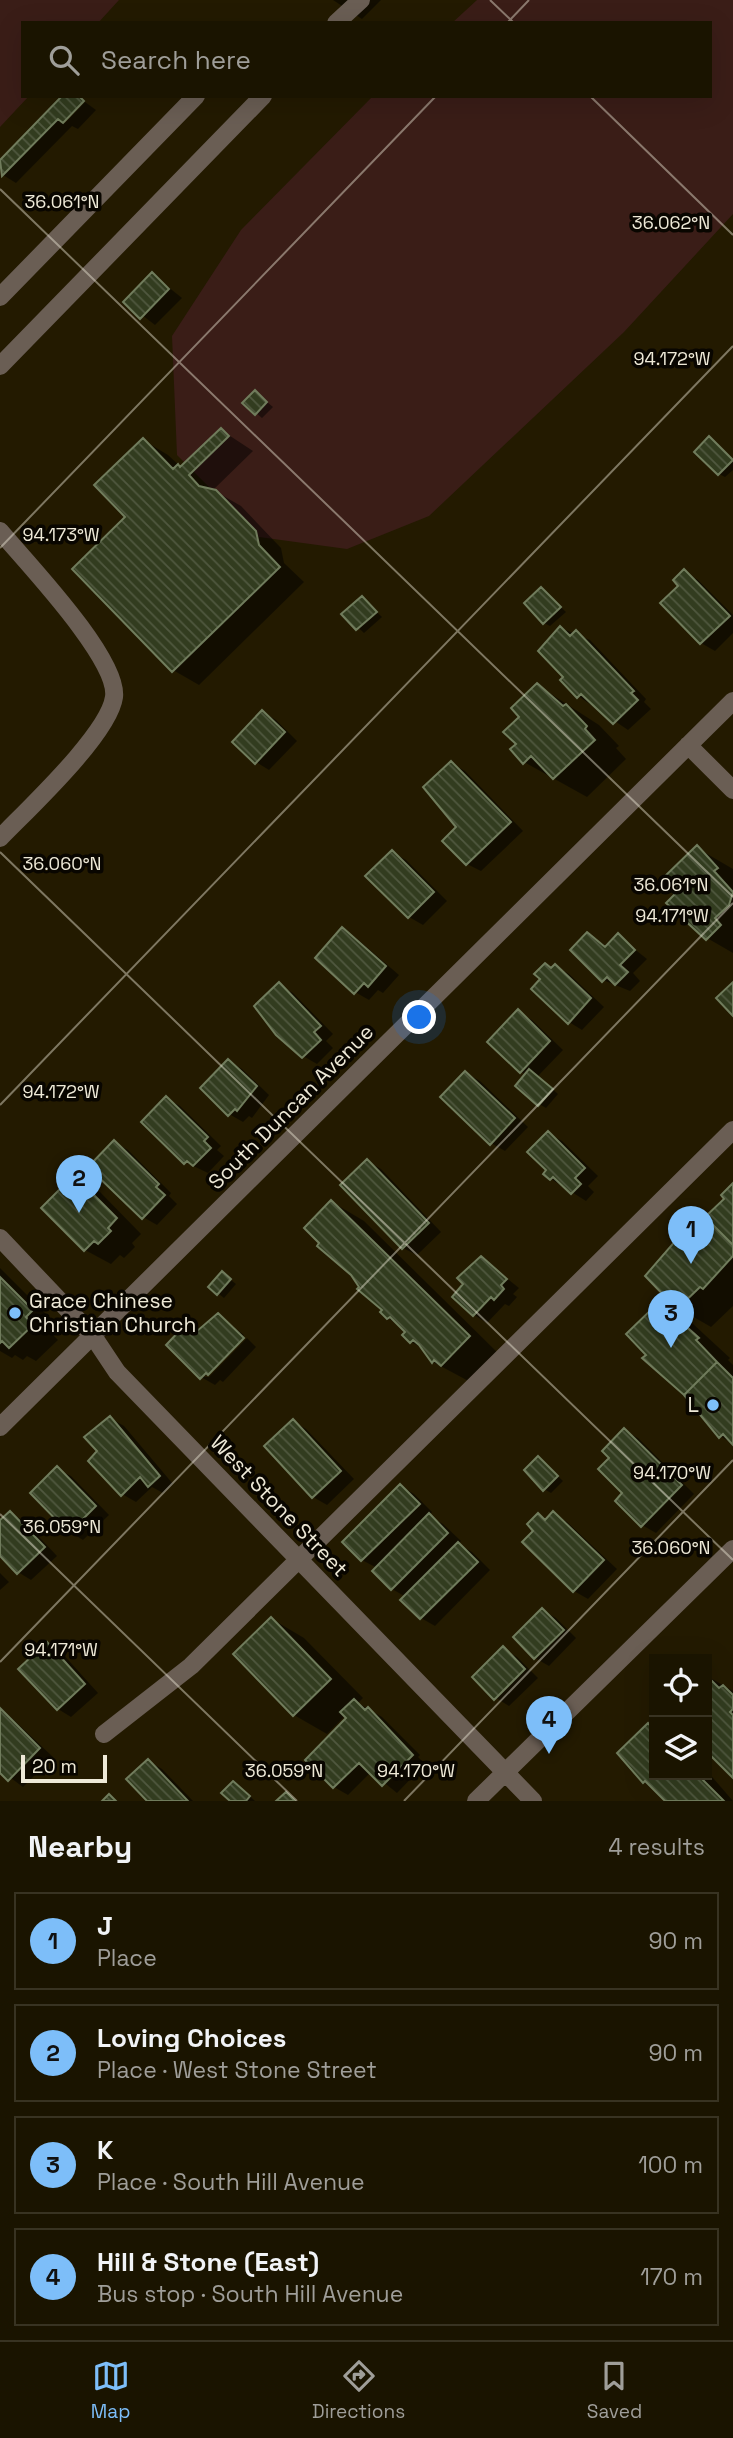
<!DOCTYPE html>
<meta charset="utf-8">
<style>
body{margin:0;font-family:"Space Grotesk",sans-serif;background:#231d0a;color:#f1f3f6}
.controls{position:absolute;right:21px;bottom:21px;display:grid;overflow:hidden;border-radius:0px;box-shadow:0 7px 28px #0002}
.controls button{width:63px;height:63px;display:grid;place-items:center;padding:0;border:0;border-bottom:2px solid #383322;background:#1a1400;color:#f1f3f6;font:35px sans-serif}
.scale{position:absolute;left:21px;bottom:18px;width:86px;box-sizing:border-box;padding-left:7px;border:4px solid #eee9d7;border-top:0;font-size:19px;line-height:24px;white-space:nowrap;color:#eee9d7;-webkit-text-stroke:5px #090600;paint-order:stroke}
.you{position:absolute;left:420px;top:1018px;width:24px;height:24px;margin:-18px;border:5px solid #fff;border-radius:50%;background:#1a73e8;box-shadow:0 0 0 10px #1a73e833}
.badge{display:grid;place-items:center;width:46px;height:46px;border-radius:50%;background:#7dbef9;color:#111;font-size:23px;font-weight:700}
.pin{position:absolute;translate:-50% -58px;filter:drop-shadow(0 2px 4px #0008)}
.pin::after{content:'';position:absolute;top:37px;width:24px;height:21px;background:inherit;clip-path:polygon(0 0,100% 0,50% 100%)}
.list{margin:0;padding:0;list-style:none}
h2{display:flex;justify-content:space-between;align-items:center;height:91px;margin:0;padding:0 28px;font-size:30px}
h2 small{font-size:23px;font-weight:400;color:#9f9e99}
.list li{display:grid;grid-template-columns:46px 1fr auto;gap:21px;align-items:center;box-sizing:border-box;height:98px;margin:0 14px 14px;padding:0 14px;border:2px solid #383322;border-radius:0px}
.list b{display:block;font-size:26px;white-space:nowrap}
.list p{margin:0;font-size:23px;white-space:nowrap;color:#9f9e99}
.list em{font-size:23px;font-style:normal;color:#9f9e99}
.icon{flex:none;width:38px;height:38px;fill:none;stroke:currentColor;stroke-width:2;stroke-linecap:round;stroke-linejoin:round}
.map{position:relative;flex:none;width:733px;height:1801px;overflow:hidden}
.search{position:absolute;background:#1a1400;box-shadow:0 7px 28px #0002;left:21px;right:21px;top:21px;height:77px;display:flex;align-items:center;gap:18px;box-sizing:border-box;padding:0 24px;border-radius:0px;color:#9f9e99;font-size:26px}
.sheet{height:539px;background:#1a1400}
nav{display:flex;justify-content:space-around;align-items:center;box-sizing:border-box;height:98px;border-top:2px solid #383322;background:#1a1400;font-size:19px;color:#9f9e99}
nav a{display:grid;justify-items:center;gap:4px}
nav .on{color:#7dbef9}
.map>svg:first-child{display:block}
</style>
<div class="map">
<svg width="733" height="1801" viewBox="0 0 733 1801">
<defs>
<pattern id="building-back-hatch" width="6" height="6" patternUnits="userSpaceOnUse" patternTransform="scale(1.75)"><rect width="6" height="6" fill="#323c1f"/><path d="M-1 5l2 2M0 0l6 6M5-1l2 2" fill="none" stroke="#50583f"/></pattern>
</defs>
<rect width="100%" height="100%" fill="#231a00"/>
<path fill="#3a1d17" d="M0,0H119L98,23H23V96H29L0,127Z
M477,0H733V214L624,332L429,516L347,549L259,537L177,455L172,336L241,230L373,96H710V23H452Z"/>
<path fill="#0007" d="M333,0H381L362,19Z
M65,96L83,100L60,123H65L85,102L96,110L78,129L72,126L16,183L3,175L0,162Z
M152,274L182,298L155,325L125,302Z
M255,392L273,407L262,418L244,403Z
M221,430L253,451L213,490L241,506L281,548L284,563L304,582L199,685L173,670L143,440L168,455L182,468Z
M709,438L733,459V470L725,477L719,474Z
M685,572L698,580L733,615V633L715,651L701,643L681,586Z
M542,589L566,612L550,626L544,623Z
M362,598L382,617L364,633L344,614Z
M561,628L590,640L646,699L644,702L651,709L628,730L578,696Z
M537,685L599,725L619,746L616,748L626,759L587,797L524,762L518,744Z
M263,712L276,720L297,741L269,770L256,762Z
M451,763L465,771L523,831L481,871L467,864L458,827Z
M697,848L733,869V953L707,938L678,894Z
M392,852L406,860L447,901L423,925L409,917L368,876Z
M343,930L356,938L399,975L383,993L378,990L369,1000L355,992Z
M588,934L607,947L618,936L647,959L633,973L640,981L630,991L603,980Z
M555,966L569,974L604,1007L582,1030L569,1022L553,969Z
M279,985L293,993L333,1034L326,1041L333,1048L317,1064L303,1056Z
M518,1012L532,1020L563,1050L538,1076L558,1094L546,1108L539,1104L527,1075L521,1072Z
M228,1061L242,1069L269,1095L252,1118L249,1116L243,1122L229,1114Z
M466,1073L480,1081L528,1127L505,1151L491,1143Z
M166,1098L180,1106L221,1146L217,1150L224,1156L208,1173L185,1162Z
M548,1133L562,1141L598,1176L588,1186L594,1192L586,1201L551,1179Z
M114,1142L128,1150L171,1193L169,1196L177,1204L157,1225L143,1217Z
M367,1161L381,1169L441,1232L417,1255L403,1248Z
M75,1177L100,1192L141,1234L132,1243L135,1247L124,1258L120,1255L111,1264L85,1250L44,1208Z
M733,1185V1306L711,1327L678,1308L647,1276L726,1199Z
M332,1202L364,1221L501,1356L474,1384L433,1362L427,1350L411,1342L408,1332L388,1318L385,1310L361,1287Z
M481,1258L519,1288L513,1294L517,1297L509,1306L505,1304L487,1323L474,1315Z
M0,1268L57,1325L50,1332L58,1340L36,1361L27,1356L23,1360L15,1355L12,1358L0,1351Z
M222,1273L236,1284L224,1298L210,1287Z
M659,1304L692,1323L730,1358L728,1360L733,1365V1444L720,1436L702,1418L705,1415L676,1385L663,1377L645,1358L649,1355Z
M218,1316L244,1335L204,1377H209L247,1338L256,1347L223,1382L220,1380L215,1385L201,1377L187,1326L199,1332Z
M110,1418L124,1426L173,1484L163,1493L152,1487L136,1502L122,1494L100,1452Z
M293,1421L306,1429L354,1479L327,1505L313,1497Z
M625,1431L638,1438L694,1494L656,1533L642,1525L625,1493Z
M539,1458L563,1481L551,1493L544,1489Z
M57,1469L71,1476L109,1515L83,1540L70,1532Z
M401,1486L414,1494L432,1512L429,1516L443,1524L461,1541L458,1544L472,1552L490,1570L435,1626L421,1618L406,1597L392,1589L377,1568L362,1560L344,1542Z
M10,1513L24,1521L57,1556L31,1580L18,1572L0,1553V1523Z
M554,1514L567,1522L617,1569L588,1599L574,1591L525,1542L536,1531L538,1515L547,1520Z
M0,1573L9,1582L0,1590Z
M542,1610L556,1618L576,1638L549,1666L535,1658Z
M272,1619L304,1638L363,1698L358,1703L382,1717L420,1755L418,1757L425,1764L397,1793L371,1772L348,1795L334,1787L308,1760L349,1718L346,1715L327,1734L294,1715Z
M47,1644L61,1652L98,1693L71,1717L58,1709Z
M503,1649L517,1657L538,1678L509,1706L496,1698Z
M707,1676L733,1691V1776L707,1752Z
M0,1707L53,1757L23,1787L0,1770Z
M648,1725L654,1729V1775H707V1771L733,1801H667L644,1782L636,1773Z
M148,1761L162,1769L193,1801H150Z
M234,1783L240,1787L255,1801H232Z"/>
<path fill="url(#building-back-hatch)" stroke="#707c5c" stroke-width="2" d="M62,96H79L84,101L63,123L58,119L2,176L0,160Z
M152,272L169,289L140,319L123,302Z
M255,390L267,402L255,415L242,403Z
M221,428L229,436L189,475L199,486L216,490L256,531L259,545L280,567L172,672L72,569L125,517L94,485L143,438L173,469L178,464L180,467Z
M709,436L733,460L718,475L694,452Z
M684,569L730,616L700,644L660,603L678,586L673,580Z
M541,587L561,607L543,624L524,603Z
M362,596L377,612L356,630L341,614Z
M560,626L570,636L576,630L634,691L631,693L638,700L613,724L581,694L577,698L560,680L563,677L538,651Z
M537,683L563,706L566,704L587,726L585,729L595,740L553,779L531,756L523,764L510,749L516,744L503,732L519,717L511,708Z
M262,710L285,732L255,764L232,742Z
M451,761L511,822L466,865L442,841L456,827L423,787Z
M697,845L718,868L714,871L733,892L729,905L715,918L721,925L706,940L666,903L675,894L661,880Z
M392,850L434,892L408,918L365,876Z
M342,927L386,966L368,987L364,983L354,994L315,958Z
M587,932L605,947L618,933L635,950L620,965L628,972L615,985L607,977L602,982L570,950Z
M545,963L551,968L555,964L591,998L568,1024L531,989L540,979L534,974Z
M279,982L321,1026L314,1032L321,1040L302,1058L276,1035L254,1006Z
M733,982V1016L716,998Z
M518,1009L550,1041L520,1073L487,1042Z
M228,1059L257,1086L237,1111L235,1109L228,1116L200,1088Z
M529,1069L553,1089L538,1106L515,1086Z
M465,1071L515,1118L490,1145L440,1097Z
M166,1096L208,1137L204,1141L211,1148L193,1166L187,1161L184,1164L141,1122Z
M548,1131L585,1168L575,1178L581,1184L571,1194L553,1177L550,1180L543,1174L546,1170L527,1152Z
M114,1140L159,1184L156,1187L165,1195L142,1219L88,1167Z
M367,1159L429,1223L402,1249L340,1185Z
M74,1175L117,1218L108,1228L111,1231L98,1244L94,1241L84,1251L41,1208Z
M733,1183V1245L705,1217L724,1199L721,1195Z
M331,1200L470,1336L441,1366L434,1360L432,1363L419,1345L413,1340L410,1343L402,1335L405,1332L390,1317L387,1319L380,1312L382,1310L357,1289L359,1287L351,1275L317,1246L319,1243L304,1228Z
M705,1217L733,1245V1256L703,1289L700,1287L677,1309L645,1276L683,1232L686,1236Z
M481,1256L507,1279L501,1285L504,1289L494,1300L491,1297L473,1316L452,1297L463,1284L457,1278Z
M222,1271L231,1279L217,1295L208,1287Z
M0,1277L33,1310L26,1317L33,1325L9,1348L2,1341L0,1343Z
M659,1302L699,1338L696,1340L717,1362L684,1395L642,1358L646,1355L626,1334Z
M218,1313L244,1338L208,1375L206,1373L200,1379L166,1345L187,1323L196,1332Z
M717,1362L733,1378V1445L723,1434L719,1438L684,1395Z
M110,1416L160,1476L148,1487L140,1477L121,1496L88,1461L97,1451L84,1437Z
M293,1419L341,1471L312,1498L264,1446Z
M624,1428L682,1485L641,1527L615,1501L622,1493L598,1469L609,1458L602,1451Z
M538,1456L558,1476L543,1491L524,1470Z
M57,1466L96,1506L69,1533L30,1493Z
M400,1484L420,1504L361,1561L342,1542Z
M10,1511L45,1547L17,1574L0,1556V1520Z
M553,1511L604,1560L573,1592L522,1542L533,1531L527,1524L538,1513L545,1520Z
M429,1513L448,1533L391,1590L372,1571Z
M458,1542L478,1562L420,1619L400,1600Z
M542,1608L564,1630L534,1659L513,1637Z
M271,1617L331,1679L293,1716L233,1654Z
M47,1642L85,1684L57,1710L18,1669Z
M503,1646L525,1669L494,1700L472,1677Z
M707,1676L719,1688L723,1685L733,1695V1709L730,1712L733,1715V1778L707,1752Z
M354,1699L365,1710L368,1707L413,1755L382,1786L359,1763L333,1788L305,1760L346,1718L340,1712Z
M0,1708L40,1748L8,1781L0,1773Z
M648,1723L654,1730V1775H698L724,1801H665L645,1781L643,1783L617,1753Z
M148,1759L188,1801H147L126,1779Z
M233,1781L250,1796L246,1801H230L221,1793Z
M286,1792L295,1801H276Z
M109,1794L116,1801H102Z"/>
<g fill="none" stroke-linecap="round" stroke-linejoin="round">
<path stroke="#6a5e54" stroke-width="18" d="M336,23L361,0
M0,297L196,96
M0,366L263,96
M0,531C26,562 119,659 114,697C109,734 27,810 0,838
M688,745L733,790
M0,1238L93,1336L117,1372L533,1801
M0,1427L733,701
M104,1734L191,1666L733,1130
M476,1801L733,1549"/>
</g>
<path fill="none" stroke="#eee9d7" stroke-width="2" stroke-opacity="0.45" d="M490,0L514,23M507,23L529,0M590,96L733,235M0,189L733,897M0,548L436,96M0,852L733,1560M0,1105L733,346M0,1514L297,1801M0,1662L733,903M404,1801L733,1460"/>
<g fill="#7dbef9" stroke="#090600" stroke-width="2.5">
<circle cx="15" cy="1313" r="7"/>
<circle cx="713" cy="1405" r="7"/>
</g>
<g text-anchor="middle" stroke-width="7" stroke-linejoin="round" paint-order="stroke">
<g font-size="21" fill="#eee9d7" stroke="#090600">
<text transform="translate(291 1107) rotate(-45)" y="7">South Duncan Avenue</text>
<text transform="translate(279 1506) rotate(46)" y="7">West Stone Street</text>
</g>
<g font-size="21" fill="#eee9d7" stroke="#090600" text-anchor="start">
<text x="29" y="1308">Grace Chinese<tspan x="29" dy="24">Christian Church</tspan></text>
<text x="699" y="1412" text-anchor="end">L</text>
</g>
</g>
<g font-size="18" text-anchor="middle" fill="#eee9d7" stroke="#090600" stroke-width="7" stroke-linejoin="round" paint-order="stroke">
<text x="62" y="208">36.061°N</text>
<text x="671" y="229">36.062°N</text>
<text x="672" y="365">94.172°W</text>
<text x="61" y="541">94.173°W</text>
<text x="62" y="870">36.060°N</text>
<text x="671" y="891">36.061°N</text>
<text x="672" y="922">94.171°W</text>
<text x="61" y="1098">94.172°W</text>
<text x="672" y="1479">94.170°W</text>
<text x="62" y="1533">36.059°N</text>
<text x="671" y="1554">36.060°N</text>
<text x="61" y="1656">94.171°W</text>
<text x="416" y="1777">94.170°W</text>
<text x="284" y="1777">36.059°N</text>
</g>
</svg>
<div class="controls">
<button><svg class="icon" aria-label="locate" viewBox="0 0 24 24"><circle cx="12" cy="12" r="6"/><path d="M12 2v4M12 18v4M2 12h4M18 12h4"/></svg></button>
<button><svg class="icon" aria-label="layers" viewBox="0 0 24 24"><path d="M12 4l9 5-9 5-9-5zM3 14l9 5 9-5"/></svg></button>
</div>
<div class="scale">20 m</div>
<div class="you"></div>
<div class="pin badge" style="left:691px;top:1264px">1</div>
<div class="pin badge" style="left:79px;top:1213px">2</div>
<div class="pin badge" style="left:671px;top:1348px">3</div>
<div class="pin badge" style="left:549px;top:1754px">4</div>
<div class="search"><svg class="icon" aria-label="search" viewBox="0 0 24 24"><circle cx="10" cy="10" r="6"/><path d="M15 15l6 6"/></svg>Search here</div>
</div>
<section class="sheet">
<h2>Nearby<small>4 results</small></h2>
<ul class="list">
<li><span class="badge">1</span><div><b>J</b><p>Place</p></div><em>90 m</em></li>
<li><span class="badge">2</span><div><b>Loving Choices</b><p>Place · West Stone Street</p></div><em>90 m</em></li>
<li><span class="badge">3</span><div><b>K</b><p>Place · South Hill Avenue</p></div><em>100 m</em></li>
<li><span class="badge">4</span><div><b>Hill &amp; Stone (East)</b><p>Bus stop · South Hill Avenue</p></div><em>170 m</em></li>
</ul>
</section>
<nav>
<a class="on"><svg class="icon" aria-label="map" viewBox="0 0 24 24"><path d="M3 6l6-2 6 2 6-2v14l-6 2-6-2-6 2zM9 4v14M15 6v14"/></svg>Map</a>
<a><svg class="icon" aria-label="directions" viewBox="0 0 24 24"><path d="M12 3l9 9-9 9-9-9zM9 14v-3h6M13 9l2 2-2 2"/></svg>Directions</a>
<a><svg class="icon" aria-label="saved" viewBox="0 0 24 24"><path d="M7 4h10v16l-5-4-5 4z"/></svg>Saved</a>
</nav>
